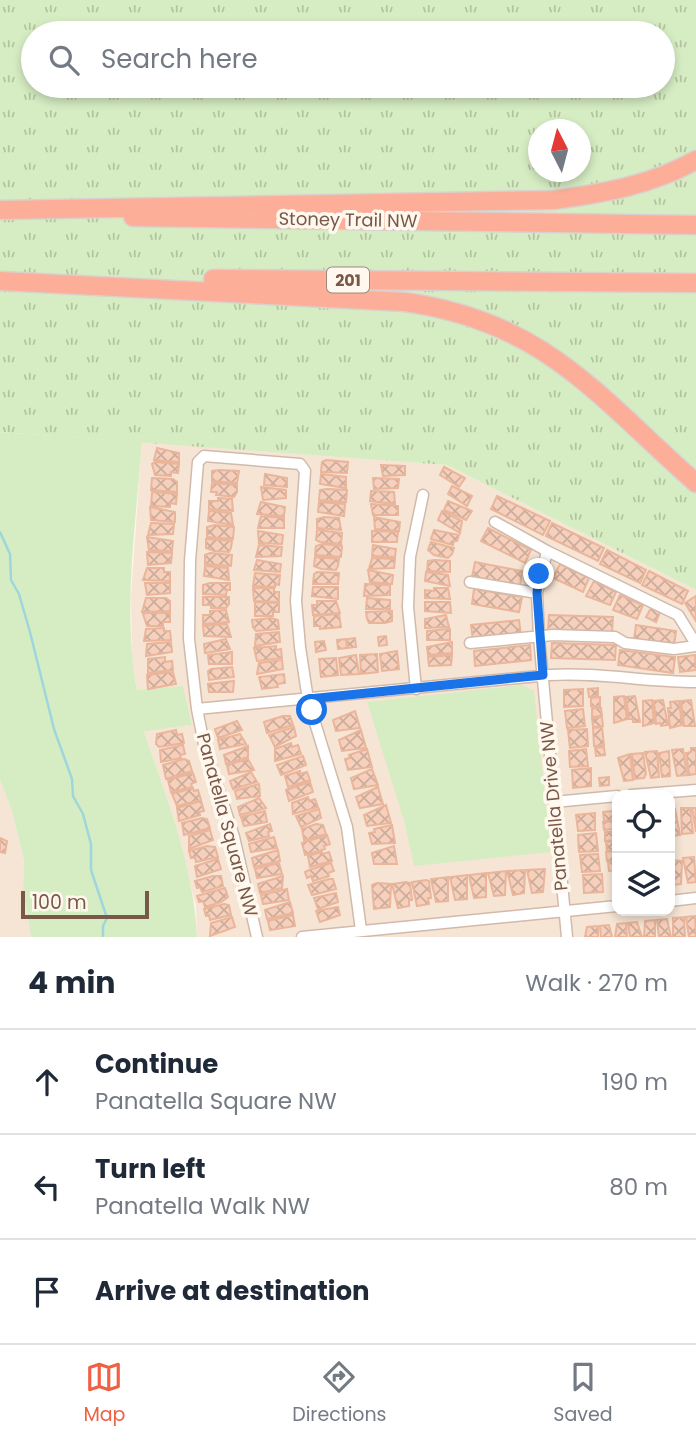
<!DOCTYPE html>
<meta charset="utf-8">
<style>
body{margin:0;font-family:Poppins,sans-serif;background:#f2f2f3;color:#1f2937}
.controls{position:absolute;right:21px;bottom:21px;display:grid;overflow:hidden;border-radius:14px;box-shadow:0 4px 10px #0003}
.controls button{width:63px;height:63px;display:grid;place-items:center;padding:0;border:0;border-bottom:2px solid #e0e1e3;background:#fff;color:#1f2937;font:35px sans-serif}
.compass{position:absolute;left:528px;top:119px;width:63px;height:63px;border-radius:50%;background:#fff;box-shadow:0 4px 10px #0003;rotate:354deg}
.scale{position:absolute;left:21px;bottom:18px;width:128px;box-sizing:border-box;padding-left:7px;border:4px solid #7a5848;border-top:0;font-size:19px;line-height:24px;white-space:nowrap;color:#7a5848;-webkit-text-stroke:5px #fff8ee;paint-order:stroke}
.stop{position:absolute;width:21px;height:21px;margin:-16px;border:5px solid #1a73e8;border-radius:50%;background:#fff}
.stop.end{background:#1a73e8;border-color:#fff;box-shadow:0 2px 7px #0008}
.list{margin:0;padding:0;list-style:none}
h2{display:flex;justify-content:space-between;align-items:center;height:91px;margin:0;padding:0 28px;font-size:30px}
h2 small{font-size:23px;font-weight:400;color:#747a83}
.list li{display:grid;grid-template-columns:46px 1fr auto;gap:21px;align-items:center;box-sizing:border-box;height:105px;padding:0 28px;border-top:2px solid #e0e1e3}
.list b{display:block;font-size:26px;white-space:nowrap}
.list p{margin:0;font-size:23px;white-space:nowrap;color:#747a83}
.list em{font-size:23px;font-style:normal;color:#747a83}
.icon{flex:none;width:38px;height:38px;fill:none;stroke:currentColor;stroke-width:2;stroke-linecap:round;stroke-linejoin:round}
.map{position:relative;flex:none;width:696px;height:937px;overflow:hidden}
.search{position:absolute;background:#fff;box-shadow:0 4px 10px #0003;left:21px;right:21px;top:21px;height:77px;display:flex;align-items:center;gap:18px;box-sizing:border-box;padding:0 24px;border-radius:38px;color:#747a83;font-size:26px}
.sheet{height:406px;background:#fff}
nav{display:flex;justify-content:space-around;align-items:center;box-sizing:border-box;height:98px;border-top:2px solid #e0e1e3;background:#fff;font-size:19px;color:#747a83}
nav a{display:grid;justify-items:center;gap:4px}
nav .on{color:#f06143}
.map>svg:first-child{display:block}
</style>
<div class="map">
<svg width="696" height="937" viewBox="0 0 696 937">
<defs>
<pattern id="grass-tufts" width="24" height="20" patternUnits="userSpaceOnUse" patternTransform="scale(1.75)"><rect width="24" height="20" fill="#d6edc3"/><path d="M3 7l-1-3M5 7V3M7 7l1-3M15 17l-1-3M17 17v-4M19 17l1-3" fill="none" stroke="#b3c3a0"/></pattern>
<pattern id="building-cross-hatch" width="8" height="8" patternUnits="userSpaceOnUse" patternTransform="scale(1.75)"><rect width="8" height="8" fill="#f6d0bc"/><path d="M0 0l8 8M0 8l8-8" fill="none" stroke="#ccac9b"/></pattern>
</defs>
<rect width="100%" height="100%" fill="#fef4e7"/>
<path fill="#f6e5d4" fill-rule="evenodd" d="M142,442L447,465L696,590V937H197L196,907L182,849L144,730L192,725L183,687L137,690L132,658L131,596ZM617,795H670V911H617Z
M0,780L12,811L24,861L23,890L31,937H0Z"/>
<path fill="url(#grass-tufts)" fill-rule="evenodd" d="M0,0H696V590L447,465L0,432ZM33,33H663V86H33ZM538,130H580V172H538Z"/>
<path fill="#d6edc3" d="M0,432L142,442C136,524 122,609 137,690L183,686L192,725L144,731C166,798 194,866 197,937H31L23,890L24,861L12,811L0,780Z
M522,685L534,691L551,852L414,866L405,824L367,702Z"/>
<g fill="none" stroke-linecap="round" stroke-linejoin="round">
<path stroke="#9ed6dc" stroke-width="2.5" d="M0,532L10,554L11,580L19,594L30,632L54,729L72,779L73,796L83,814L91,844V870L107,918L103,926V937"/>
</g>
<path fill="url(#building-cross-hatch)" stroke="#eab59b" stroke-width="2" d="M157,448L179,453V462L154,460Z
M326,460L348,462L347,473L321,472L322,462Z
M155,462L179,464L178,473L171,472V476L155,475L152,464Z
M381,465L405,466V475L383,476Z
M444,467L465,478L459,487L440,475Z
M220,470L239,471L237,483L212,481V471Z
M265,474L287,478V487L264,485Z
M321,474L346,477V488L320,484Z
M152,478L173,479L177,482V492L151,490Z
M373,478L399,479L398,488L374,489Z
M212,483L237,485V492L234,497L216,495L217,492H211Z
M452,486L472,496L467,506L448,494Z
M261,487L286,490V498L263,500Z
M328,489L347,490L346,502L319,500L320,490Z
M371,491L394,492L395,504L370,501Z
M152,492L177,494L176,504L170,503V507L151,506Z
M497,496L550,521L543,535L491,509Z
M218,498L232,499L233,511L209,509V501H218Z
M448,501L472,511L466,520L444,510Z
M261,502L285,507L284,516L257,514Z
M319,502L345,504L344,516L318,512Z
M371,504L398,506V515H373Z
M150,507L175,512V522L151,520Z
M209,511L231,513L233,525L208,521Z
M442,511L462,521L460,533L438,520Z
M261,516L284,518V528H258Z
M324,517L339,518L341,530L317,528V519Z
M374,517L400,522L399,531L375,529Z
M151,523L174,524L173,534L148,535Z
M552,523L604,548L598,561L546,536Z
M215,525L234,527L233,539L207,537V527Z
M488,528L531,550L525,563L481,541Z
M317,530L342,533L341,544L320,542L316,540Z
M434,530L459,535L457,541H454L453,545L431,539Z
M258,531L283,535L282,544L259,543Z
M372,531L398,532L397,542H372Z
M147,537L173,541L172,551L149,550Z
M206,539L232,541L231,548L229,552L214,551L206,548Z
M431,542L454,548L452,554L448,558L434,555L428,550Z
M323,544L342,546L341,557L315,555L316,546Z
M259,545L282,547L281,556L256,557Z
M373,545L396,549L395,557L372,556Z
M607,550L646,570L640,583L600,564Z
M147,552L172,553L171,563L148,565Z
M210,553L232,555L231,566L205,564V555Z
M315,557L339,559L338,566L336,570L321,569L314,566Z
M372,558L395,559L394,568L369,569Z
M257,560L281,564L280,572L254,570Z
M435,560L450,561V572L427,571L428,561Z
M475,562L522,571L520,586L472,577Z
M560,564L589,578L583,592L553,578Z
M205,566L228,568L229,580L204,576Z
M147,568H164V572H170V581L143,580Z
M525,568L535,569L533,579L524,578Z
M368,570L393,575L392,584L370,582Z
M649,571L688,591L682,604L642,585Z
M317,572L339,573L338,584H313L314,574Z
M426,572L448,575L450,586L425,581Z
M255,573L280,575L279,585L275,584V587L253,586Z
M594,581L616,592L610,605L586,596Z
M145,583H170V593L147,595Z
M210,583H230V590H227L226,595L203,594V585Z
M365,584L390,585V595L364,596Z
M313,587H338V599L312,596Z
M253,588H274V592H279V602L254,601Z
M434,588H448L450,599L425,598V590L434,591Z
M474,589L522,597L519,612L472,604Z
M620,595L643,605L637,619L613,610Z
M696,596V621L685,603Z
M203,597H229V604L226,608H211V605H203Z
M146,598H166L170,601V611L142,612Z
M367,598L390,600V609H366Z
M317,601H336L340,613L313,615L312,605H317Z
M255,602L279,603V612H273V616H255Z
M425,602H450L451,613L425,611Z
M651,608L660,612L656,622L646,617Z
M226,610L229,622L203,624V615H210V611Z
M392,611V621L385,623H369L367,619L366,612Z
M146,613H170V622H163V626H147L143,614Z
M339,614L341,627L320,629V626H314V616Z
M446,615L449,627L425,628V619Z
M549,615L613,617L612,632L548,630Z
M271,618L278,620L279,629L256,631L253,627L252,620Z
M519,620L521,635L473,640L471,625Z
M227,624L231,637L204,636L203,626Z
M636,625L676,631L674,646L634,640Z
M164,628V631H170L171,640L144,641L146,629Z
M450,629V640H427V631Z
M279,632L280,642L255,646L256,634Z
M386,636L387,645L379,646L378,637Z
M355,638L356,647L348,648L347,639Z
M226,639L230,649L205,653L204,644Z
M346,639L347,648L338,649L337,640Z
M324,641L326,650L316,652L315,642Z
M171,642L172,652L146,656L147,644Z
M452,642V653L428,655L427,647Z
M552,643L616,645L615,660L551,658Z
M530,645L531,660L475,666L474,651Z
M276,646V650L281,649L282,658L257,661L254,648Z
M620,650L675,657L673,673L618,665Z
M397,651L399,669L382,671L380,654Z
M232,652V664H209L208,655Z
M377,654L378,672L361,674L360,655Z
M356,655L359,674L341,675L339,658Z
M452,655L451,665L429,666L428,657Z
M695,655L696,670L680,672L678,657Z
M165,657V662L172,661L173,670L148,673V659Z
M336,658L338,675L321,677L319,659Z
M282,660L283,669L257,674L259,663Z
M232,667L234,677L209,680L208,671L211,669Z
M173,672L176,684L148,689L147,675Z
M284,674L285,683L277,684L278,687L262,689L259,677Z
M234,681L233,692H209L208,684Z
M598,688V696L589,697L588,689Z
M583,689V706L564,707V690Z
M624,696L627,719L614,723V697Z
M635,696L640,722H633V719H629L626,697Z
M600,697V706H591V698Z
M652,700L654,723L643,726V701Z
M663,700L668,725L661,726L660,723L656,724L654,701Z
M691,700L695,726H684L681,701Z
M679,701L682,725L670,728L668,708H671L670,702Z
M592,708H601L602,716L592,717Z
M583,709L585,726L567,728L565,711Z
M355,711L360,728L336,731L333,720Z
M283,716H290L293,725L267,733L264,722Z
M602,717L603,726L593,727L592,718Z
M237,721L242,730L218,738L215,729Z
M294,727L296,736L275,747L269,735Z
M602,727L604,745L594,746L593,728Z
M587,729L588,746L570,748L568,730Z
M176,730L177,735L182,734L184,743L159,747L156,744L157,734Z
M361,730L366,748L342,751L339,740Z
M240,734L246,744L220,749L218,740Z
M291,743L292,747L298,745L301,754L275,761V749Z
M183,745L185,754L180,755L181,758L161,762L160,750Z
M248,746V757L226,764L224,755Z
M604,747L605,755L596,756L595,748Z
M691,748H696V774L689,775L686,753L691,752Z
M367,749L372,767L348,770L345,759L350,758L349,755Z
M586,749L588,766L570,767L569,751Z
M683,749L687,775L677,776L672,750Z
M657,751L659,777L651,778L645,752Z
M669,751L670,776L662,777L659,753Z
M643,753L646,774L644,778L635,779L632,754Z
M630,754L633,780L624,781L618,758Z
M303,756L306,765L281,775L277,765Z
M184,759L189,761L192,771L166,779L163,765Z
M248,759L254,770L229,774L227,765Z
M591,768V786L573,788L572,770Z
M372,769L378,785L354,789L351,778Z
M300,771V774L307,772L310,780L288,787L285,776Z
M251,772L257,782L233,789L230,781Z
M193,773L196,782L191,784L192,787L171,792L168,780Z
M609,777V785L600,786L599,778Z
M310,782L313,792L289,801L286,790Z
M259,784L260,796L237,799L235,791Z
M378,787L383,804L360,808L356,797Z
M193,788L194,791L198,790L201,800L177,806L172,794Z
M308,797L309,801L315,799L318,807L293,814L292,803Z
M259,798L266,808L240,815L238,807Z
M201,801L204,811L199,812L200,815L179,821L177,808Z
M386,805L391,823L367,826L364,815Z
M681,808H690L693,833L682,834Z
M692,808H696V832Z
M319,809L321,818L301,827L296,816Z
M675,809L680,835L673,836L670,832V810Z
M265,811L267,822L244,826L241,817Z
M613,811V820L604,821L603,812Z
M595,813V830L578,831L576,815Z
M202,818L207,819L210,828L184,835L182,823Z
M613,821V829L604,830L603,822Z
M270,824L272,831L268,832L269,836L249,841L246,833Z
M316,824L323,825L326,834L304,840L302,829Z
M392,825L395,843L372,844L369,833L375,832L374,829Z
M210,830L213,840L189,849V836Z
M605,832H614L615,840L605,841Z
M596,833L598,851L579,852L578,835Z
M327,835L330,844L324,846L325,849L305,855L302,843Z
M274,837L277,848L251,852L249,844Z
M0,838L7,841L5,853L0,852Z
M615,841L616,850L607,851L606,842Z
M207,846L215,847L218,857L196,862L195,857L191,858L189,851Z
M394,846L397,864H374L372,853Z
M278,850L280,861L254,867L252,858Z
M616,851L617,860L607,861L606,852Z
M322,852L323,854L329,852L332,861L310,867L308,856Z
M598,854L600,871L582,872L580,855Z
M694,857L696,882L688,883L683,858Z
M218,859L221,869L197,877L195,866Z
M670,860L682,861L681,884L673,885Z
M617,861V870L609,871L608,862Z
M279,863L282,874L257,878L255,869Z
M331,863L334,871L328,873L329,876L313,881L311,876L307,878L305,872L309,870Z
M545,869L543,892L532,893L527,870Z
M525,870L524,893L513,895L507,871Z
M506,871L505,895L494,896L488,873Z
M486,873V897L474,898L469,875Z
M602,874L603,892L584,893L583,875Z
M467,875V899L455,900L450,877Z
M213,876H221L223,886L202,892L200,887L197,888L195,881Z
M283,876L282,888L260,893L258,884Z
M448,877V901L436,902L431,879Z
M329,879H333L336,889L312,895L308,885Z
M426,880L429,881L431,898H428L429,904L417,906L412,882Z
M406,882L410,883L412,900H409V906L398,908L392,884Z
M377,883L391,884L390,907L374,909L372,885Z
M225,888L228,897L221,902L205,907L203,901L199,902L197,896Z
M287,889L289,900L263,904L261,895Z
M336,893L338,902L318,909L314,898Z
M290,902L293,913L267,919L265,910Z
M224,904L229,905L231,915L210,920L209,915L206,916L204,909Z
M338,907L340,915L320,922L316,911Z
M293,915L295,926L270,930L268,921Z
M695,916L696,937H689L686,917Z
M232,917L235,927L210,936L211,923Z
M684,917L685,937H673V918Z
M667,919L671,937H659L657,920Z
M655,920V937H644L645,921Z
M637,922L642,937H630L628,923Z
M626,923L627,937H615L617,924Z
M609,925L612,937H601L600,926Z
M598,926V937H585L587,927Z"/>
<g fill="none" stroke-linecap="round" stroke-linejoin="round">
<g stroke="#d1baab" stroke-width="13">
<path id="minor" d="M495,522L547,551L678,615L696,644
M547,551L537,593L539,637L567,937
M470,582L537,593
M470,643L553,635L615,637L625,643L674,649L696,646
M416,689L408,607L410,557L423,495
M197,709L189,639L190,561L198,462L204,456L300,464L305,471L296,601L300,647L308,700L347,827L361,930
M631,795L696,790
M554,802L617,796
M670,901L696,898
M257,937L234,837L204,744L197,709L549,675C599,672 646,682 696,682
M302,937L617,906"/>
</g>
<g stroke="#dad0cc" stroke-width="21">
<path id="motorway" d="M0,210L554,200C604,193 652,185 696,160
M133,217L696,225
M213,279L696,283
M0,281L405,302C546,322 597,396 696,483"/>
</g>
<use href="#minor" stroke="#fff" stroke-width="10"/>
<use href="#motorway" stroke="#fcae99" stroke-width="18"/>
</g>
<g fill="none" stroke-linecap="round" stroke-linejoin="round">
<path stroke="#1a73e8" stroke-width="9" d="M312,710L309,699L543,675L537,593L539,574"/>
</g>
<g text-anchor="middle" stroke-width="7" stroke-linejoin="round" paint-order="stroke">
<rect fill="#fff8ee" stroke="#a2887a" stroke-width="2" x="327" y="267.5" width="42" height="25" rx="5"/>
<g font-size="16" font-weight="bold" fill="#7a5848">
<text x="348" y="286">201</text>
</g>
<g font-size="18" fill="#7a5848" stroke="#fff8ee">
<text transform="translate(348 220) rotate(1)" y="6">Stoney Trail NW</text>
<text transform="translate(554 806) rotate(-95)" y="6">Panatella Drive NW</text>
<text transform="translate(227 825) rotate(75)" y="6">Panatella Square NW</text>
</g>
</g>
</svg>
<div class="controls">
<button><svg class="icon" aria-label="locate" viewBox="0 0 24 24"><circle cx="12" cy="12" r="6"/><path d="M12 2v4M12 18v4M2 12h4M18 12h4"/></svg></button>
<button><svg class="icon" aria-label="layers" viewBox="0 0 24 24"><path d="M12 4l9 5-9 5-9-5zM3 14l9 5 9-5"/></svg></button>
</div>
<svg class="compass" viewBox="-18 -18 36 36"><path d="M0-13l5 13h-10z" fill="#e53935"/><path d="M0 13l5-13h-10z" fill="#747a83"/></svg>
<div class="scale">100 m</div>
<div class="stop" style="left:312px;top:710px"></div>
<div class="stop end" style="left:539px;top:574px"></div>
<div class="search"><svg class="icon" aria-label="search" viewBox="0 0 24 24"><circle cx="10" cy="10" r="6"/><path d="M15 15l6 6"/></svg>Search here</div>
</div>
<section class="sheet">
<h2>4 min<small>Walk · 270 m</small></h2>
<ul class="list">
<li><svg class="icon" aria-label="ahead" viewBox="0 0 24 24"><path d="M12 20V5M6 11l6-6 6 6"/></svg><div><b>Continue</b><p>Panatella Square NW</p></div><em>190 m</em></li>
<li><svg class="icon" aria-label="left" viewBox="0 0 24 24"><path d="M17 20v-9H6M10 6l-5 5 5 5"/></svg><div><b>Turn left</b><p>Panatella Walk NW</p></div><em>80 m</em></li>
<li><svg class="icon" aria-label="arrive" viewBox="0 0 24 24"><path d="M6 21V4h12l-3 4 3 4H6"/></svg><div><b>Arrive at destination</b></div></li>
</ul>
</section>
<nav>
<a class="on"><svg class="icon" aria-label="map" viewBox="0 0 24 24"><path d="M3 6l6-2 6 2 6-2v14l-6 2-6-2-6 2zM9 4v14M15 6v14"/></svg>Map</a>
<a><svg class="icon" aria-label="directions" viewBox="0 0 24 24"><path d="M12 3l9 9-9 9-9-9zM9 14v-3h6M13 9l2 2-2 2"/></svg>Directions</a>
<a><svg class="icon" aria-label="saved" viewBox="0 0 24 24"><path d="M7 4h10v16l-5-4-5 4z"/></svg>Saved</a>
</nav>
